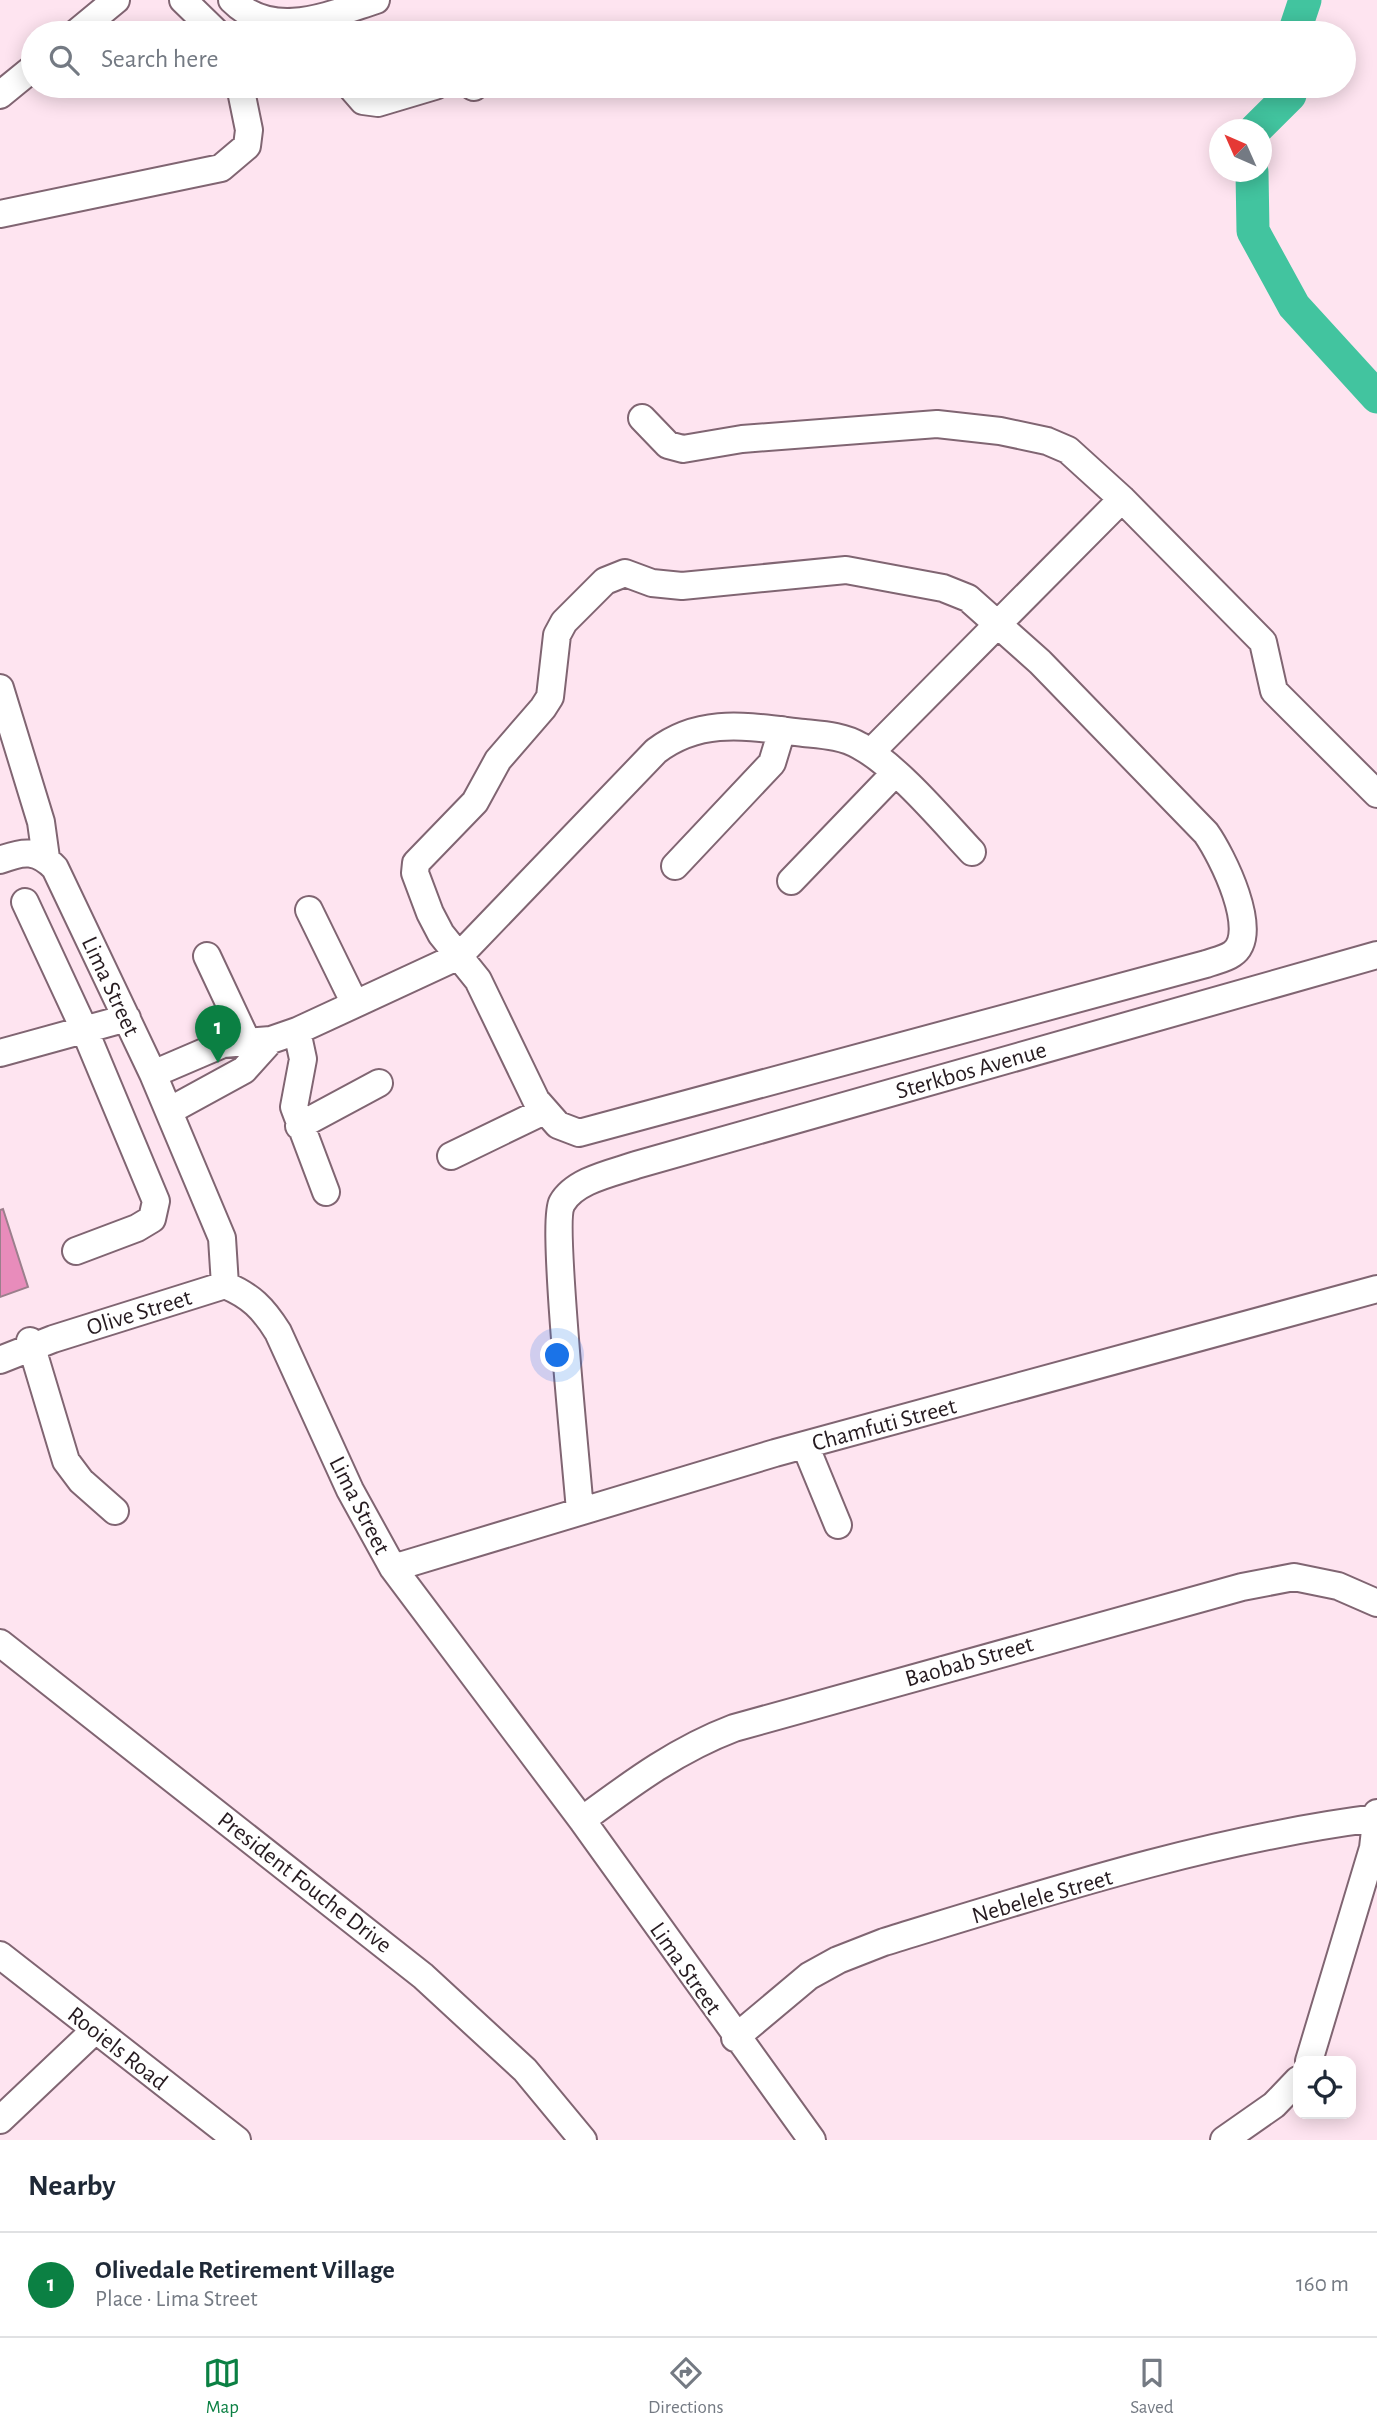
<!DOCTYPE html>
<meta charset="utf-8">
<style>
body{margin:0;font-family:"Alegreya Sans",sans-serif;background:#f2f2f3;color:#1f2937}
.controls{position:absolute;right:21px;bottom:21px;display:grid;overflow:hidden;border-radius:14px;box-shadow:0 4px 18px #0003}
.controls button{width:63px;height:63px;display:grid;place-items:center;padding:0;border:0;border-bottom:2px solid #e0e1e3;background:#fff;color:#1f2937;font:35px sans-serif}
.compass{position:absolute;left:1209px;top:119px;width:63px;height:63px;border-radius:50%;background:#fff;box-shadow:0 4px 18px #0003;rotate:315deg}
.you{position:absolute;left:558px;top:1356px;width:24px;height:24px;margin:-18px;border:5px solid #fff;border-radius:50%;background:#1a73e8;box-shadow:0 0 0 10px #1a73e833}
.badge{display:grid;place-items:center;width:46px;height:46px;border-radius:50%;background:#0b8043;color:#fff;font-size:23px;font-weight:700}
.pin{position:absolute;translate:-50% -58px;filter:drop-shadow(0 2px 4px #0008)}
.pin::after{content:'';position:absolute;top:37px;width:24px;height:21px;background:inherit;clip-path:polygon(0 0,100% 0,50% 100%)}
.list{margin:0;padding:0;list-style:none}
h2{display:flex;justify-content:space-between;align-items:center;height:91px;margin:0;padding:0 28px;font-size:30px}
h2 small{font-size:23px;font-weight:400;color:#747a83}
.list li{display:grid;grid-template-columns:46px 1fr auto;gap:21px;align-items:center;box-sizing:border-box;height:105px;padding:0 28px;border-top:2px solid #e0e1e3}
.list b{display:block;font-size:26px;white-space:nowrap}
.list p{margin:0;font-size:23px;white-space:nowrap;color:#747a83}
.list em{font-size:23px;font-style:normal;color:#747a83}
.icon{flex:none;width:38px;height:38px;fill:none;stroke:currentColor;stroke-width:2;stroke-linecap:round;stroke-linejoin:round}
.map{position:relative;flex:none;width:1377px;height:2140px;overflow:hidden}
.search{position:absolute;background:#fff;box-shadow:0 4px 18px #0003;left:21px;right:21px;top:21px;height:77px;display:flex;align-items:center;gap:18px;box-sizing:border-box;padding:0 24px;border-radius:38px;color:#747a83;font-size:26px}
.sheet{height:196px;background:#fff}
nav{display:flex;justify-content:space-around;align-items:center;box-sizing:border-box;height:98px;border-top:2px solid #e0e1e3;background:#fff;font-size:19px;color:#747a83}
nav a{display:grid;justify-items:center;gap:4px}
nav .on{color:#0b8043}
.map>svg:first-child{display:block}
</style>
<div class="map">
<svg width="1377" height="2140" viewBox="0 0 1377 2140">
<rect width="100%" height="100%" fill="#fee4f0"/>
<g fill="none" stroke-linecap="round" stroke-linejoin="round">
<path stroke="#42c49f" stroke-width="33" d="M1294,33L1305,0
M1255,130L1290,95V86
M1252,172L1253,231L1294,306L1377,397"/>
</g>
<path fill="#e88cbb" stroke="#9b7f8c" stroke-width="2" d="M3,1209L28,1287L0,1297V1210Z"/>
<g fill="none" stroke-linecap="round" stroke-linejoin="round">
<g stroke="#806572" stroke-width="30">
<path id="minor" d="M183,0L217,33
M232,0C273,41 329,15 376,0
M76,33L116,0
M350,86L363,101L378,103L435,86
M472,86L474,87
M0,95L33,68
M0,214L221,168L247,146L249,130L240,86
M642,418L668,445L683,449L742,439L937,424L1000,431L1047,441L1068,450L1122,499L1263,642L1274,691L1377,794
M846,570L943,588L968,598L1040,662L1206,833C1221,854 1262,934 1232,954C1225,959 1214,961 1206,964L579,1133L558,1125L536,1100L478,980L441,934L430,913L415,873L416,863L475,802L498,760L543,708L550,697L557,635L564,622L605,581L625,573L652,583L682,586Z
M0,688L41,822L46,858
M871,752L1122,499
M0,860C23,851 37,849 55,868L153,1074L222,1238L225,1285C251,1296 263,1308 278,1332L350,1490L393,1568L582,1820L812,2140
M675,866L772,763L782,730
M791,881L894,774
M25,902L85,1031L156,1201L152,1219L137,1228L76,1251
M309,910L355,1004
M207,956L254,1056
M297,1031L303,1059L294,1107L326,1192
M0,1053L127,1018
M153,1074L223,1044L271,1040L297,1031L459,956L656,751C702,716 750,727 804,733C824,735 843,736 860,746C898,767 942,820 972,852
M169,1111L244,1070L271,1040
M299,1126L379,1083
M451,1156L544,1111
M30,1341L66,1461L81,1481L115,1511
M0,1360L53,1339L225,1285
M805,1445L838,1525
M580,1511C577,1470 551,1222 562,1203C575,1180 613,1173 636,1165L1377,955
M393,1568L775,1453L1377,1289
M0,1643L423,1976L525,2070L583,2140
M582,1820C631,1784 676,1750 734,1728L1242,1587L1294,1577L1338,1586L1377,1603
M0,1955L237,2140
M735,2038L809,1976L838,1960L884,1942C1044,1893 1210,1839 1377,1818
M1309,2061L1373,1848L1377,1813
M0,2120L95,2030
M1224,2140L1274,2105L1298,2080"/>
</g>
<use href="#minor" stroke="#fff" stroke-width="26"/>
</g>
<g text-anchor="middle" stroke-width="5" stroke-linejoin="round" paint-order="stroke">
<g font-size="24" fill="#261b20" stroke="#fff">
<text transform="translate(111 986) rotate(65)" y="8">Lima Street</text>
<text transform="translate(971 1070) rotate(-16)" y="8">Sterkbos Avenue</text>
<text transform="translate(139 1312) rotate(-17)" y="8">Olive Street</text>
<text transform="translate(884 1424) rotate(-15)" y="8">Chamfuti Street</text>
<text transform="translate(360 1505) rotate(63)" y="8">Lima Street</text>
<text transform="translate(969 1661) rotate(-16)" y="8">Baobab Street</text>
<text transform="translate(305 1882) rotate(38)" y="8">President Fouche Drive</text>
<text transform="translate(1042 1896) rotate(-16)" y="8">Nebelele Street</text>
<text transform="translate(686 1968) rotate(55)" y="8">Lima Street</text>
<text transform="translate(118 2048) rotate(38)" y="8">Rooiels Road</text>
</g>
</g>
</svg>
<div class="controls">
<button><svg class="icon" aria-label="locate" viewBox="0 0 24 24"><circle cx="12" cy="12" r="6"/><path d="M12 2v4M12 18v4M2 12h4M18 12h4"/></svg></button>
</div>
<svg class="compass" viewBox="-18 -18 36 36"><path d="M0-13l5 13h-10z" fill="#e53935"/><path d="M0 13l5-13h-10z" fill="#747a83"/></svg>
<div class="you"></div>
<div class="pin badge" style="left:218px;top:1063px">1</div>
<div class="search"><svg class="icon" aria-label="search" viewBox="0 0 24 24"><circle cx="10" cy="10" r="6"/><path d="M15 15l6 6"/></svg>Search here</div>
</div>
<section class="sheet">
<h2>Nearby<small></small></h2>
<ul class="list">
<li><span class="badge">1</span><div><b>Olivedale Retirement Village</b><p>Place · Lima Street</p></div><em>160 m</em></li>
</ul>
</section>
<nav>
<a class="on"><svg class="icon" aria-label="map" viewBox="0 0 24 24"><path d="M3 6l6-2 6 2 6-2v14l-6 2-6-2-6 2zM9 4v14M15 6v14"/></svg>Map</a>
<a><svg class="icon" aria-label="directions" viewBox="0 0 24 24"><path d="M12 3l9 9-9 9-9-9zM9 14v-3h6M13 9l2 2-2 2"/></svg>Directions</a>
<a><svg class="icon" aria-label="saved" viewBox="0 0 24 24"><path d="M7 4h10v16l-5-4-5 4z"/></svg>Saved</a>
</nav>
